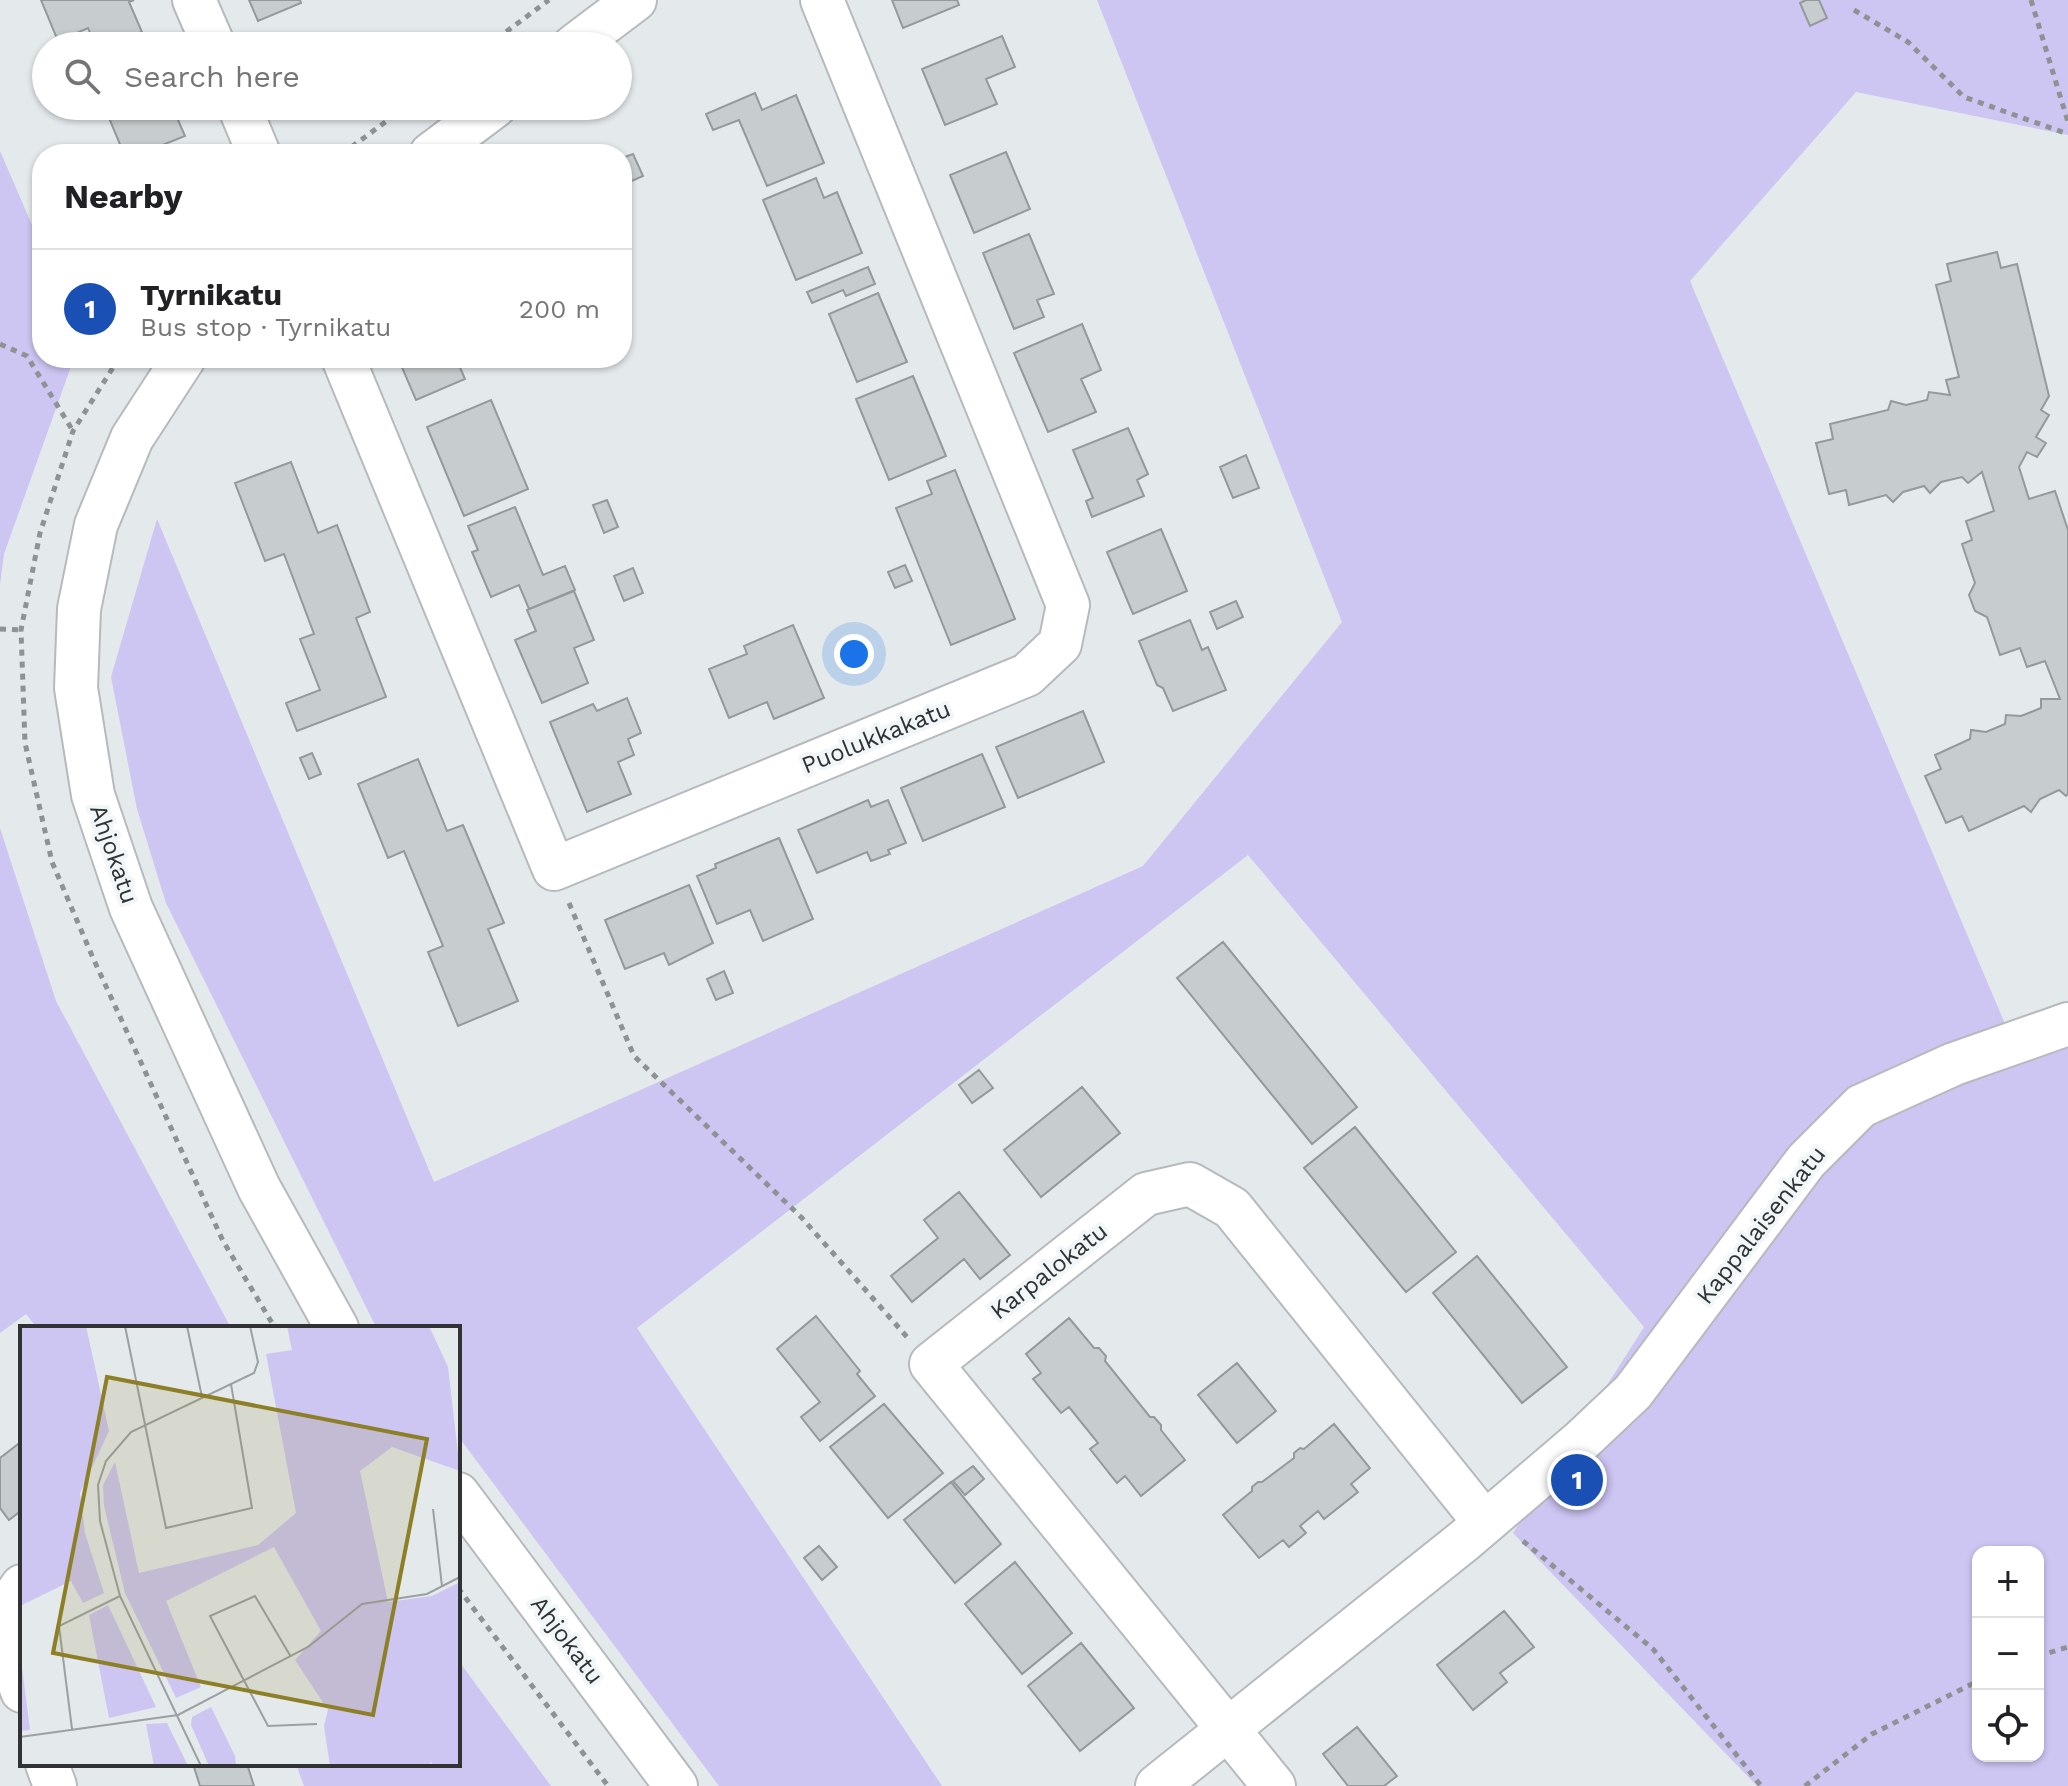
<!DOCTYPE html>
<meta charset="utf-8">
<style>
body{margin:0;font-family:"Work Sans",sans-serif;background:#f2f2f2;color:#202124}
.controls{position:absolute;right:24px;bottom:24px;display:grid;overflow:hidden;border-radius:16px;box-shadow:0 2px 6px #0004}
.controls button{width:72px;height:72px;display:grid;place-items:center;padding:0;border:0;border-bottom:2px solid #e0e0e0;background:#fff;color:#202124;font:40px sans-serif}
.you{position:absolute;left:854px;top:654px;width:28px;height:28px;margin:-20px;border:6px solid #fff;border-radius:50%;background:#1a73e8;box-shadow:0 0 0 12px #1a73e833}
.badge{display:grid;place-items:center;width:52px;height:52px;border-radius:50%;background:#8c7f25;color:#fff;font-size:26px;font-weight:700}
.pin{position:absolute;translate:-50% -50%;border:4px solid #fff;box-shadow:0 2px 8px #0006}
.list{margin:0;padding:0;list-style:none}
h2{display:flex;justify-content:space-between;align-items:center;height:104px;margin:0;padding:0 32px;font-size:34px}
h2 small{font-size:26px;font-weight:400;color:#757577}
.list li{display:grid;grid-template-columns:52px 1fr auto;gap:24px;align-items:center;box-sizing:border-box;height:120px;padding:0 32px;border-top:2px solid #e0e0e0}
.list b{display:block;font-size:30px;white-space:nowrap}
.list p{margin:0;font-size:26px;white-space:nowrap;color:#757577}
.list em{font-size:26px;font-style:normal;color:#757577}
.icon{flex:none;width:44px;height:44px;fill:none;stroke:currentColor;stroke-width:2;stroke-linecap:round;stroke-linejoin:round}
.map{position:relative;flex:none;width:2068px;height:1786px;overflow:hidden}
.search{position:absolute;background:#fff;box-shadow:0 2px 6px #0004;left:32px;top:32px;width:600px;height:88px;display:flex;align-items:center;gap:20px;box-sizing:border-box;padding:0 28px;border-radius:44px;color:#757577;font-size:30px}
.panel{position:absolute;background:#fff;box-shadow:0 2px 6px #0004;left:32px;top:144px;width:600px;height:224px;border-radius:32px}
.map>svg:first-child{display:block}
</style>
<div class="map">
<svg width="2068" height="1786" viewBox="0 0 2068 1786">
<rect width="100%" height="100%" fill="#e4e9ec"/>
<path fill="#cdc5f2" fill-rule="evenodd" d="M1097,0H2068V135L1856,92L1690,281L2022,1064L2068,1048V1786H1757L1513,1533L1644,1327L1248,855L637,1328L942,1786H719L458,1436V1328H378L375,1325L166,903L137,809L111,677L157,519L434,1182L1143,866L1342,622ZM1978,1552H2038V1756H1978Z
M0,151L42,248V358H74L4,554L0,585Z
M0,828L56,1001L231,1328H37L26,1314L0,1333Z
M458,1660L551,1786H304L296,1764H458Z"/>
<path fill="#c7cdce" stroke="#949a9b" stroke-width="2" d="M41,0H134L129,2L142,32L109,46H96L88,28L58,41Z
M249,0H300L301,3L258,21Z
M892,0H957L959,5L903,28Z
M1806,0H1819L1827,18L1810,26L1800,3Z
M1002,36L1015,67L986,79L997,104L945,125L922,69Z
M755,93L762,110L796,95L824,163L767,186L739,120L713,130L706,114Z
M104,106H172L185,136L140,154H124Z
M1006,152L1030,209L974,233L950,175Z
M633,154L643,176L625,184L622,177V158Z
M816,178L824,198L837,192L862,253L796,280L763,200Z
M1029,234L1054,294L1037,300L1044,317L1014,329L983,253Z
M1997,252L2001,268L2017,264L2049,396L2041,410L2049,415L2036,437L2046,443L2037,457L2027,452L2019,467L2029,499L2055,491L2068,530V794L2066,796L2059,790L2040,799L2031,812L2024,806L1969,831L1962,816L1946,823L1925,776L1941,769L1935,755L1970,739L1971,730L1986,732L2005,724L2006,715L2021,716L2041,708V699H2060L2045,661L2027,667L2020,648L2000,655L1987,617L1975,611L1969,595L1975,583L1962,544L1972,540L1966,521L1994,511L1982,472L1968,483L1962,477L1941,482L1930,493L1924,486L1903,492L1893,502L1886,495L1849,505L1846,490L1829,494L1816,443L1833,439L1830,424L1888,410L1891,401L1906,405L1927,400L1929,392L1950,395L1946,380L1959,377L1936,285L1951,281L1947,264Z
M868,267L875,284L846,296L843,290L812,303L807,292Z
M878,293L907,362L857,382L829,314Z
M1082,324L1101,370L1081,379L1096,412L1048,432L1014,353Z
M398,358H456L465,379L416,400Z
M913,376L946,456L889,480L856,399Z
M491,400L528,489L464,516L427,427Z
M1128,428L1148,474L1137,480L1144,496L1092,517L1086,501L1093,498L1073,450Z
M1246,455L1259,488L1233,498L1220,467Z
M291,462L318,533L337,525L370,612L356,618L386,697L297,731L286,703L320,690L300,639L314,634L284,554L265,561L235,483Z
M955,470L1015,619L951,645L896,508L932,494L927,481Z
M607,500L618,527L604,533L593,505Z
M515,507L543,575L565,566L575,590L529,609L519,585L491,597L472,552L478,550L468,526Z
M1161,529L1187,591L1133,614L1107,552Z
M905,565L912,581L895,588L888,572Z
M633,568L643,593L624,601L614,576Z
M574,591L594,640L574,648L588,683L542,703L515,640L536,631L527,610Z
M1236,601L1243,617L1217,629L1210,612Z
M1190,620L1202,650L1208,647L1226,690L1173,711L1163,688L1157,685L1139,641Z
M793,625L824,698L774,719L767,702L729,718L709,669L747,654L744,646Z
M627,698L641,733L628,739L634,755L618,762L631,794L587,812L550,722L593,704L597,711Z
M1083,711L1104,762L1018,798L996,747Z
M312,753L321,774L309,779L300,758Z
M982,754L1005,807L923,841L901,788Z
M418,759L447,831L463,825L504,923L488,929L518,1001L458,1026L428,952L443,946L404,851L388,858L358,784Z
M868,800L871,807L888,800L906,843L888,850L890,854L871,861L867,852L817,873L798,830Z
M779,838L813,919L763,941L750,910L717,924L697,876L716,868L715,864Z
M689,885L713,943L669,965L664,953L625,969L605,920Z
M1223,942L1357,1107L1312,1144L1177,978Z
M724,971L733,993L716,1000L707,979Z
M979,1070L993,1088L972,1103L959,1085Z
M1082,1087L1120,1133L1041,1197L1004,1150Z
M1355,1127L1456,1252L1406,1292L1304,1168Z
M959,1192L1010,1255L980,1279L964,1259L912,1302L891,1276L938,1238L924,1220Z
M1477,1256L1567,1367L1522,1403L1433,1293Z
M816,1316L860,1371L857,1374L875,1396L820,1441L801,1417L820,1402L777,1349Z
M1069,1318L1094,1348H1099L1106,1356L1105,1361L1150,1417H1154L1161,1425V1430L1185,1460L1141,1496L1125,1476L1117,1483L1090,1449L1098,1443L1069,1407L1061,1413L1033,1379L1041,1373L1026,1354Z
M1237,1363L1276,1411L1237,1443L1198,1395Z
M884,1404L943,1473L888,1518L830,1447Z
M1334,1424L1370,1468L1351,1484L1358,1492L1324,1519L1318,1511L1300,1526L1306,1533L1289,1547L1283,1540L1259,1558L1223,1515L1252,1491V1487L1258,1482H1262L1294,1458V1453L1300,1448L1304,1449Z
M22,1441V1510L9,1520L0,1508V1458Z
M973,1466L984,1479L965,1495L953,1481Z
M951,1482L1001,1544L955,1583L904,1520Z
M819,1546L837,1567L822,1580L804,1558Z
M1015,1562L1072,1633L1022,1674L965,1604Z
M1504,1611L1534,1647L1500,1673L1507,1682L1473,1710L1437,1665Z
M1081,1643L1134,1708L1080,1751L1028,1686Z
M1357,1727L1397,1776L1384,1786H1348L1323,1754Z
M193,1764H247L254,1786H200Z"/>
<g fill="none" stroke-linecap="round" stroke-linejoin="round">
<g stroke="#b6babe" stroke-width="46">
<path id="minor" d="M194,0L214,46
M574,46L635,0
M239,106L259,154
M431,154L495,106
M184,358L132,438L96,525L79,609L76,688L93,795L131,908L259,1188L337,1328
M343,358L554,869L1027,675L1060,644L1068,605L822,0
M458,1494L676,1786
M22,1586L7,1607L4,1640L22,1691
M47,1764L55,1786
M1157,1786L1465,1540L1581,1441L1633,1392L1806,1161L1861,1106L1954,1064L2068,1024
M1274,1786L931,1364L1146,1194L1190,1184L1232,1208L1485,1523"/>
</g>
<path stroke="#8e9294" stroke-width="5" stroke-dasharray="6 6" stroke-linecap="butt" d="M2031,0L2068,122
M1854,10L1908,42L1964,97L2068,134
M487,46L549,0
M342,154L407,106
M0,344L27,356L73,431
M119,358L73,431L40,533L21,630L25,743L52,862L93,958L223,1241L275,1328
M0,629L21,630
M569,903L634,1056L802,1218L907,1337
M1523,1541L1653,1649L1761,1786
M458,1588L608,1786
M2038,1656L2068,1647
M1805,1786L1872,1734L1978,1681"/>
<use href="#minor" stroke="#fff" stroke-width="42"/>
</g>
<g text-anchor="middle" stroke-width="8" stroke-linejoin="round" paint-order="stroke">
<g font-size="24" fill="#303233" stroke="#f1f6f9">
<text transform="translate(876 737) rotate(-22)" y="8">Puolukkakatu</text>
<text transform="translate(114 854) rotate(71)" y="8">Ahjokatu</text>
<text transform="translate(1761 1225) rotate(-52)" y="8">Kappalaisenkatu</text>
<text transform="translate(1049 1271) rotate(-38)" y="8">Karpalokatu</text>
<text transform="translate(567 1640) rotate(53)" y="8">Ahjokatu</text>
</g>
</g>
<g transform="translate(20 1326)">
<rect width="440" height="440" fill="#e4e9ec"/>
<path d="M0,0H66L89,105L60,167L65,207L84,267L63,277L51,255L0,280ZM267,0H409L428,41L440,145L372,121L340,145L368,276L412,270L440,256V440H412L411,434L410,440H310L304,400L308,384L275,334L301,305L254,221L146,275L181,361L156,372L105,267L84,180L83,159L95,136L119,247L238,219L276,187L246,28L272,24ZM88,279L136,381L89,392L69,289ZM0,326L10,404L0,405ZM191,381L215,430L216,440H189L171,399L172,391ZM147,397L168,440H134L126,398Z" fill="#cdc5f2"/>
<path fill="none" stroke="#9ca0a2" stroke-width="2" d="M105,0L146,202L232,182L211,58M167,0L182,71M413,183L422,260M271,331L235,270L190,290L248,400L297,398M52,403L39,300L100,270M0,411L158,389L288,321L342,278L407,268L440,251M181,440L100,270L80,195L78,159L86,135L111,106L234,47L238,36L230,0"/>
<path fill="#8c7f25" fill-opacity="0.15" stroke="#8c7f25" stroke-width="4" d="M87,51L407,113L353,389L33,327Z"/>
<rect width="440" height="440" fill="none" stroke="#303233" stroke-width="4"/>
</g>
</svg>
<div class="controls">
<button>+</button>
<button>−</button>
<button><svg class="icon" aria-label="locate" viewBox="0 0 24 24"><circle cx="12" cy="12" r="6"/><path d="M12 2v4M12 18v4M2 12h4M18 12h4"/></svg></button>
</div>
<div class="you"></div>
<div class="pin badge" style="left:1577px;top:1480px;background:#1a4fb4">1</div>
<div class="search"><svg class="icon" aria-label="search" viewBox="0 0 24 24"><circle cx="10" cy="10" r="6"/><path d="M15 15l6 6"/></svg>Search here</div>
<section class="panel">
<h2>Nearby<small></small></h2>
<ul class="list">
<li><span class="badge" style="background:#1a4fb4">1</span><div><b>Tyrnikatu</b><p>Bus stop · Tyrnikatu</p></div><em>200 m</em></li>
</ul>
</section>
</div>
